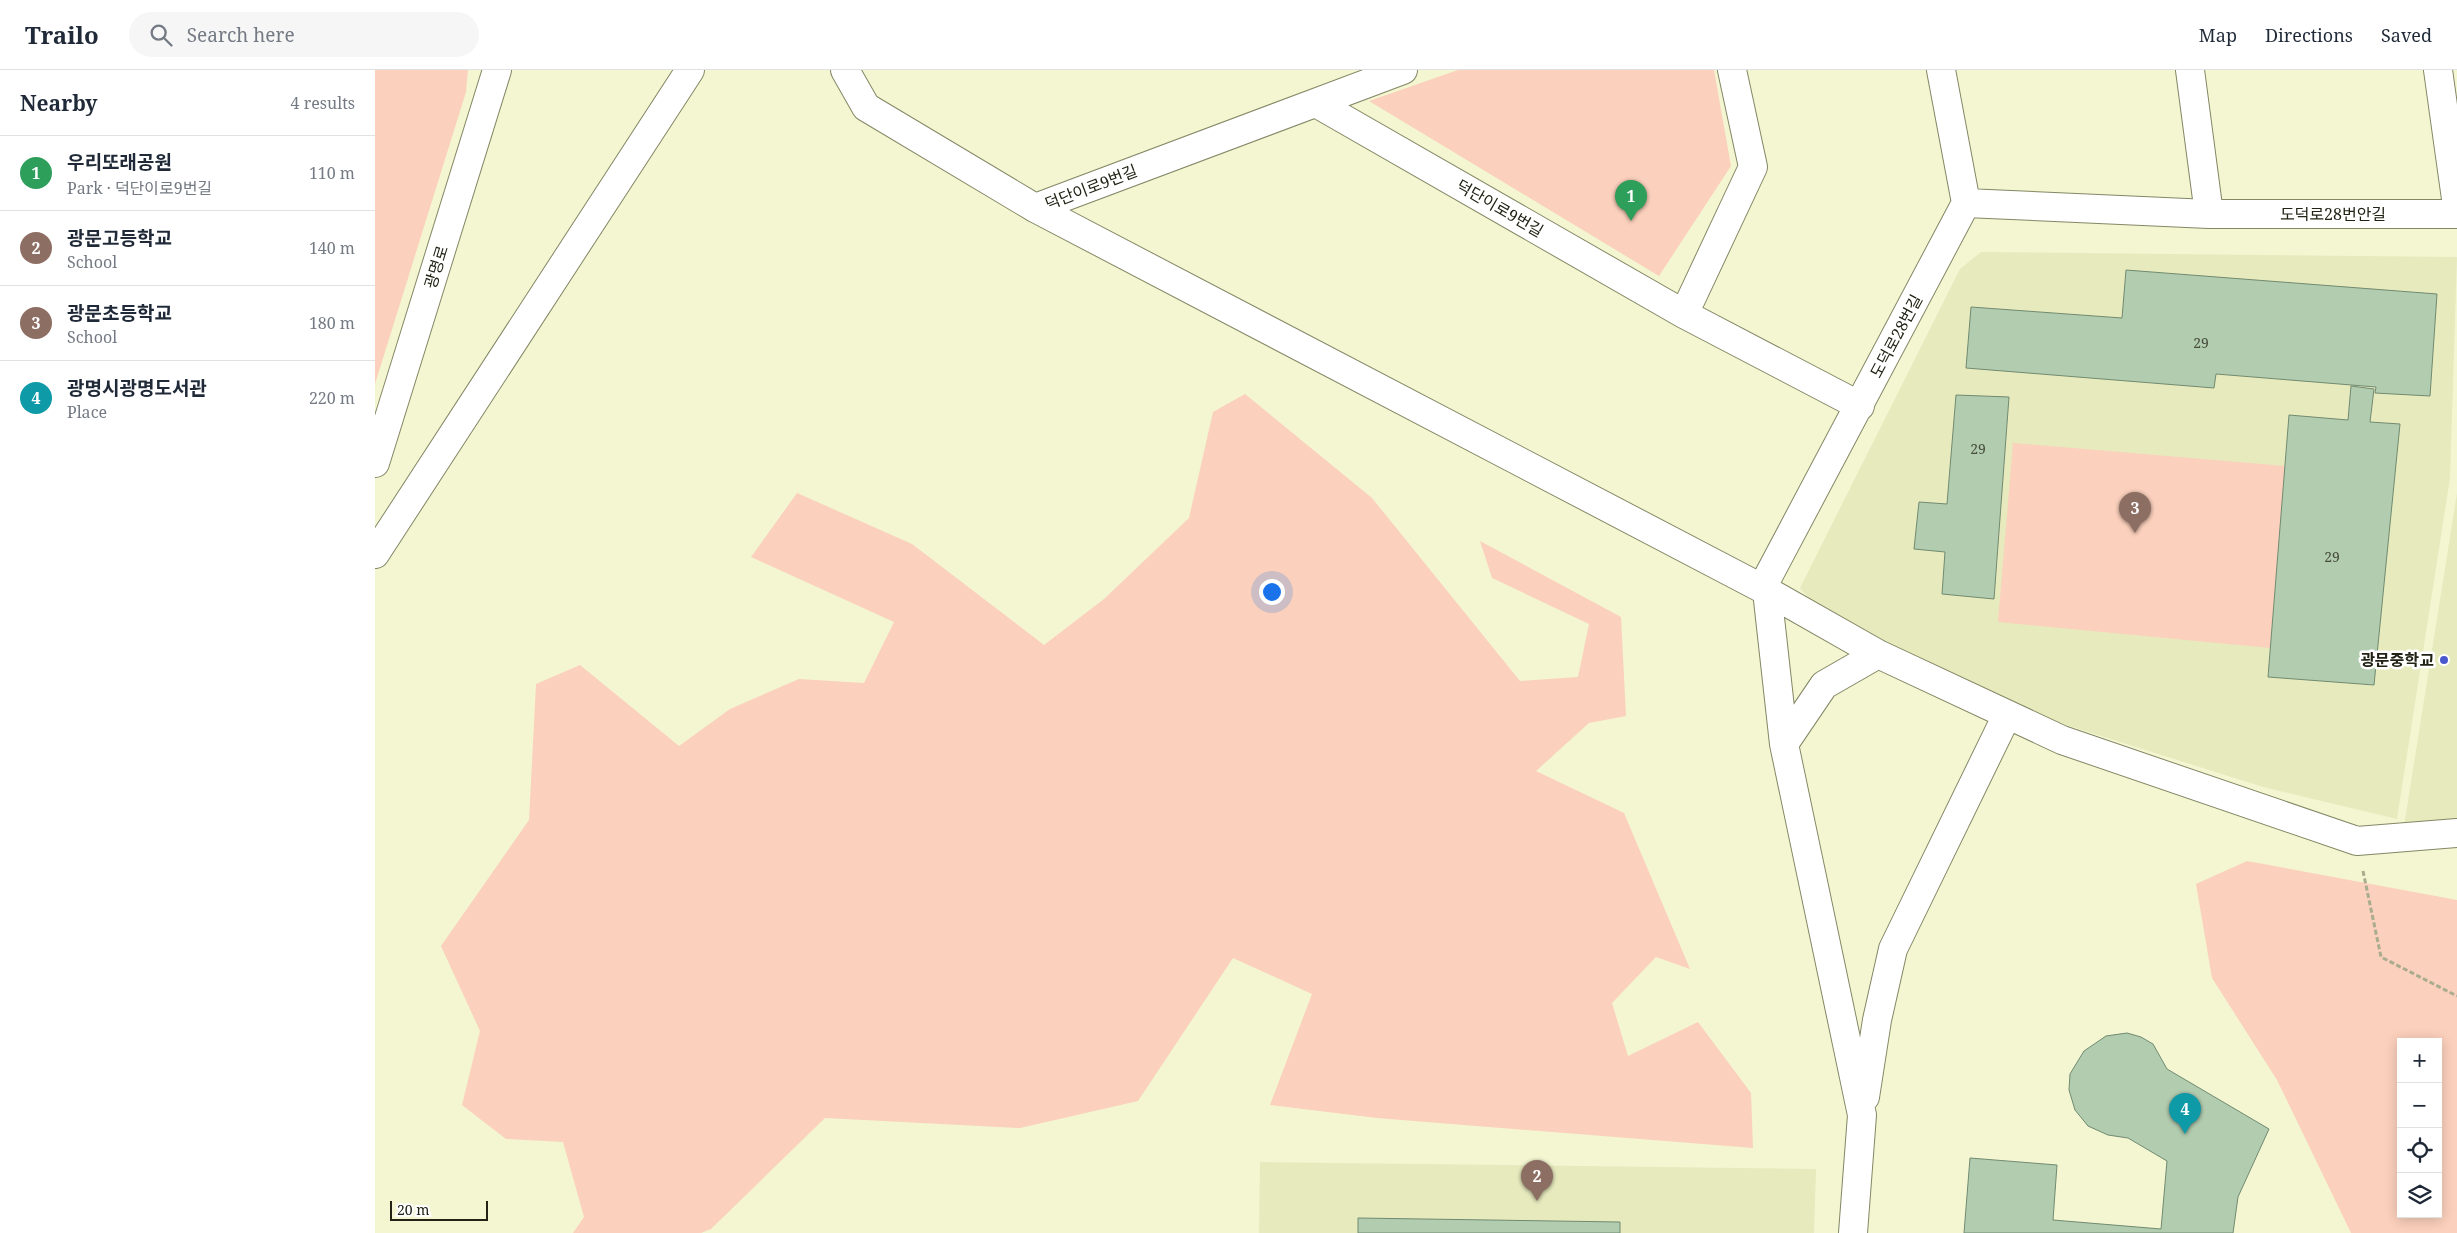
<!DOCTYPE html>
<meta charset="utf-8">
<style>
body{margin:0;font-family:"Noto Serif","Noto Sans KR",serif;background:#f6f6f7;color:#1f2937}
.controls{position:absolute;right:15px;bottom:15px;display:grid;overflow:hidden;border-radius:0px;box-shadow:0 2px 12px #0003}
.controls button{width:45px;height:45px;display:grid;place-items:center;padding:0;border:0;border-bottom:1px solid #e0e1e3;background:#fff;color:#1f2937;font:25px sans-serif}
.scale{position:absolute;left:15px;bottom:12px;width:98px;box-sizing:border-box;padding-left:5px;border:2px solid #222315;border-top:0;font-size:14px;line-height:18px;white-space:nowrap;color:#222315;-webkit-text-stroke:4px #fff;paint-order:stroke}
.you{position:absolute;left:896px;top:521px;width:18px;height:18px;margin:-12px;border:4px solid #fff;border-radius:50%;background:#1a73e8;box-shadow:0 0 0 8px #1a73e833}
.badge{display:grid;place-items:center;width:32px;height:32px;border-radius:50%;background:#4958cd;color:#fff;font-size:16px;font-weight:700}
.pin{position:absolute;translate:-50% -41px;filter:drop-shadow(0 1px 2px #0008)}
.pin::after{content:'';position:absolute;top:26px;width:18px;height:15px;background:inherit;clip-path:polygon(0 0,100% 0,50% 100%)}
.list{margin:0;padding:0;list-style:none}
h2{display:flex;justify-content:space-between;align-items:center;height:65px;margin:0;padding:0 20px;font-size:21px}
h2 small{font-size:16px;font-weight:400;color:#747a83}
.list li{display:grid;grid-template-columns:32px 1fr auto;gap:15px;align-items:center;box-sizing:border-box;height:75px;padding:0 20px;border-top:1px solid #e0e1e3}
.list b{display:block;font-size:19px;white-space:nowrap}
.list p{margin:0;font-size:16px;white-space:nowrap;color:#747a83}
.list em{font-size:16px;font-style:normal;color:#747a83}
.icon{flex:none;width:28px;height:28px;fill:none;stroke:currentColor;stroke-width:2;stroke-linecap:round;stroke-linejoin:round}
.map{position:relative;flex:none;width:2082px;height:1163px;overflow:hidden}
header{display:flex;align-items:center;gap:30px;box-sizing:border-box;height:70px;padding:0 25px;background:#fff;border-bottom:1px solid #e0e1e3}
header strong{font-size:24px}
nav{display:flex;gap:28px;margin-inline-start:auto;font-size:18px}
.search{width:350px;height:45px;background:#f6f6f7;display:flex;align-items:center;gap:12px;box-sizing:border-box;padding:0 18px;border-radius:28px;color:#747a83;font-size:19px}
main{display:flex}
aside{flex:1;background:#fff}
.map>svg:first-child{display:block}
</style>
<header>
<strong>Trailo</strong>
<div class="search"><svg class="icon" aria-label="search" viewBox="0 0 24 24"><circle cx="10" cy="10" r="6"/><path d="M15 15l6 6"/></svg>Search here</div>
<nav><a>Map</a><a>Directions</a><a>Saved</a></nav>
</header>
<main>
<aside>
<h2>Nearby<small>4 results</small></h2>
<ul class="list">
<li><span class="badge" style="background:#2e9e5b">1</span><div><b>우리또래공원</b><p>Park · 덕단이로9번길</p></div><em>110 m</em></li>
<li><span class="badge" style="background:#8d6e63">2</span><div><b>광문고등학교</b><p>School</p></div><em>140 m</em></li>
<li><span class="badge" style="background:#8d6e63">3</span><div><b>광문초등학교</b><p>School</p></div><em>180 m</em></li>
<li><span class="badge" style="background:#0f9aa8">4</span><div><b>광명시광명도서관</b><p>Place</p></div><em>220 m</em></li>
</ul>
</aside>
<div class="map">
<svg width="2082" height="1163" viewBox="0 0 2082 1163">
<rect width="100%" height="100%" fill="#f3f6d1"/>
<path fill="#e7eabd" d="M1606,182L2082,187L2075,408L2022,749L1888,717L1688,654L1606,620L1443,539L1425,518L1585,199Z
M2082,423V758L2029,756Z
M885,1092L1441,1099L1439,1163H884Z"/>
<path fill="#fbd0bc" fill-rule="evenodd" d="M0,0H93L91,22L0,314Z
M1083,0H1339L1356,96L1284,206L994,31Z
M870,324L997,428L1145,611L1203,607L1214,554L1117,508L1105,471L1246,547L1251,646L1214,653L1161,701L1249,743L1315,899L1281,887L1237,933L1253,986L1323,952L1376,1023L1378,1078L1002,1048L895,1035L937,924L858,888L763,1031L645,1058L450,1048L336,1159L326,1163H198L209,1147L188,1072L131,1069L87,1035L105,961L66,876L154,750L161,614L205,595L304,676L355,639L424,609L489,613L519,552L376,487L422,423L537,474L669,575L729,529L814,448L838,342Z
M1638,373L1910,396L1895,578L1623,552Z
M1872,791L2082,830V1163H1976L1902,1010L1837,908L1821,814ZM2026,972H2063V1144H2026Z"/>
<path fill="#b2ccb0" stroke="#718a70" d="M1751,200L2062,224L2055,326L2000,323L2001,317L1841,304L1839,318L1591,298L1596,237L1747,248Z
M1976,316L1999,319L1995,352L2025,354L1999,615L1893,607L1914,345L1973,350Z
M1581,325L1634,327L1619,529L1567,524L1570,482L1539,479L1544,432L1572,434Z
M1752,963L1766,967L1778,974L1792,999L1894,1059L1863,1127L1858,1163H1589L1595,1088L1682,1095L1678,1150L1786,1159L1792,1091L1753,1068L1733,1065L1713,1056L1700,1040L1694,1020L1695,1004L1709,981L1731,966Z
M983,1148L1245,1152V1163H983Z"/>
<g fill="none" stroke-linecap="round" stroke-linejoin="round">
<g stroke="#848765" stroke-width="30">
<path id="minor" d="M470,0L491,37L660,138L1392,521L1503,584L1687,670L1982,771L2082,763
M1815,0L1834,144
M2063,0L2082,136
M941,33L1309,244L1485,336
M1591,133L1834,144H2082
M660,138L1028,0
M1309,244L1378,97L1357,0
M0,484L315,0
M1387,518L1591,133L1566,0
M1392,521L1409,674L1487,1045L1478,1163
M1409,674L1449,615L1503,584
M1490,1027L1502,950L1518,879L1632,645"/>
</g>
<g stroke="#848765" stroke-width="30">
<path id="major" d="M0,393L122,0"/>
</g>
<path stroke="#aaac8f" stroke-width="3" stroke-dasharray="5 2.5" stroke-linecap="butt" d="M1988,801L2006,887L2082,926"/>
<use href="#minor" stroke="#fff" stroke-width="28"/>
<use href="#major" stroke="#fff" stroke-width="28"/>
</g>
<circle fill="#4958cd" stroke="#fff" stroke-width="2" cx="2069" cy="590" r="5"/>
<g text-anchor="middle" stroke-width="5" stroke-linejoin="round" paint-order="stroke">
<g font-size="14" fill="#464d3c">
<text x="1826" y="278">29</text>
<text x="1603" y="384">29</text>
<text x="1957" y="492">29</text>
</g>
<g font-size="16" fill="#222315" stroke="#fff">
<text transform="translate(716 117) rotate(-21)" y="6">덕단이로9번길</text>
<text transform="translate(1125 138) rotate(30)" y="6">덕단이로9번길</text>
<text x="1958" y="150">도덕로28번안길</text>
<text transform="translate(61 197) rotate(-73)" y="6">광명로</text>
<text transform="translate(1521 266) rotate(-62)" y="6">도덕로28번길</text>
</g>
<g font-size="16" font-weight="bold" fill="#222315" stroke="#fff" text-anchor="end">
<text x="2059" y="596">광문중학교</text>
</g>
</g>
</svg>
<div class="controls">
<button>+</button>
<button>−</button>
<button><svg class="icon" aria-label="locate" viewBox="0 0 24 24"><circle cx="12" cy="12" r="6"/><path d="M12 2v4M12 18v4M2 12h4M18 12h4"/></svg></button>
<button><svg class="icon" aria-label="layers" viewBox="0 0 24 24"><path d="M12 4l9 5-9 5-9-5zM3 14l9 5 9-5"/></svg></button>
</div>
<div class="scale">20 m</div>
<div class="you"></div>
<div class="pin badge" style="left:1256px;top:151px;background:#2e9e5b">1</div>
<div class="pin badge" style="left:1162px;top:1131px;background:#8d6e63">2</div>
<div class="pin badge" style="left:1760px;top:463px;background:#8d6e63">3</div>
<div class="pin badge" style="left:1810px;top:1064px;background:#0f9aa8">4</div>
</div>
</main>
